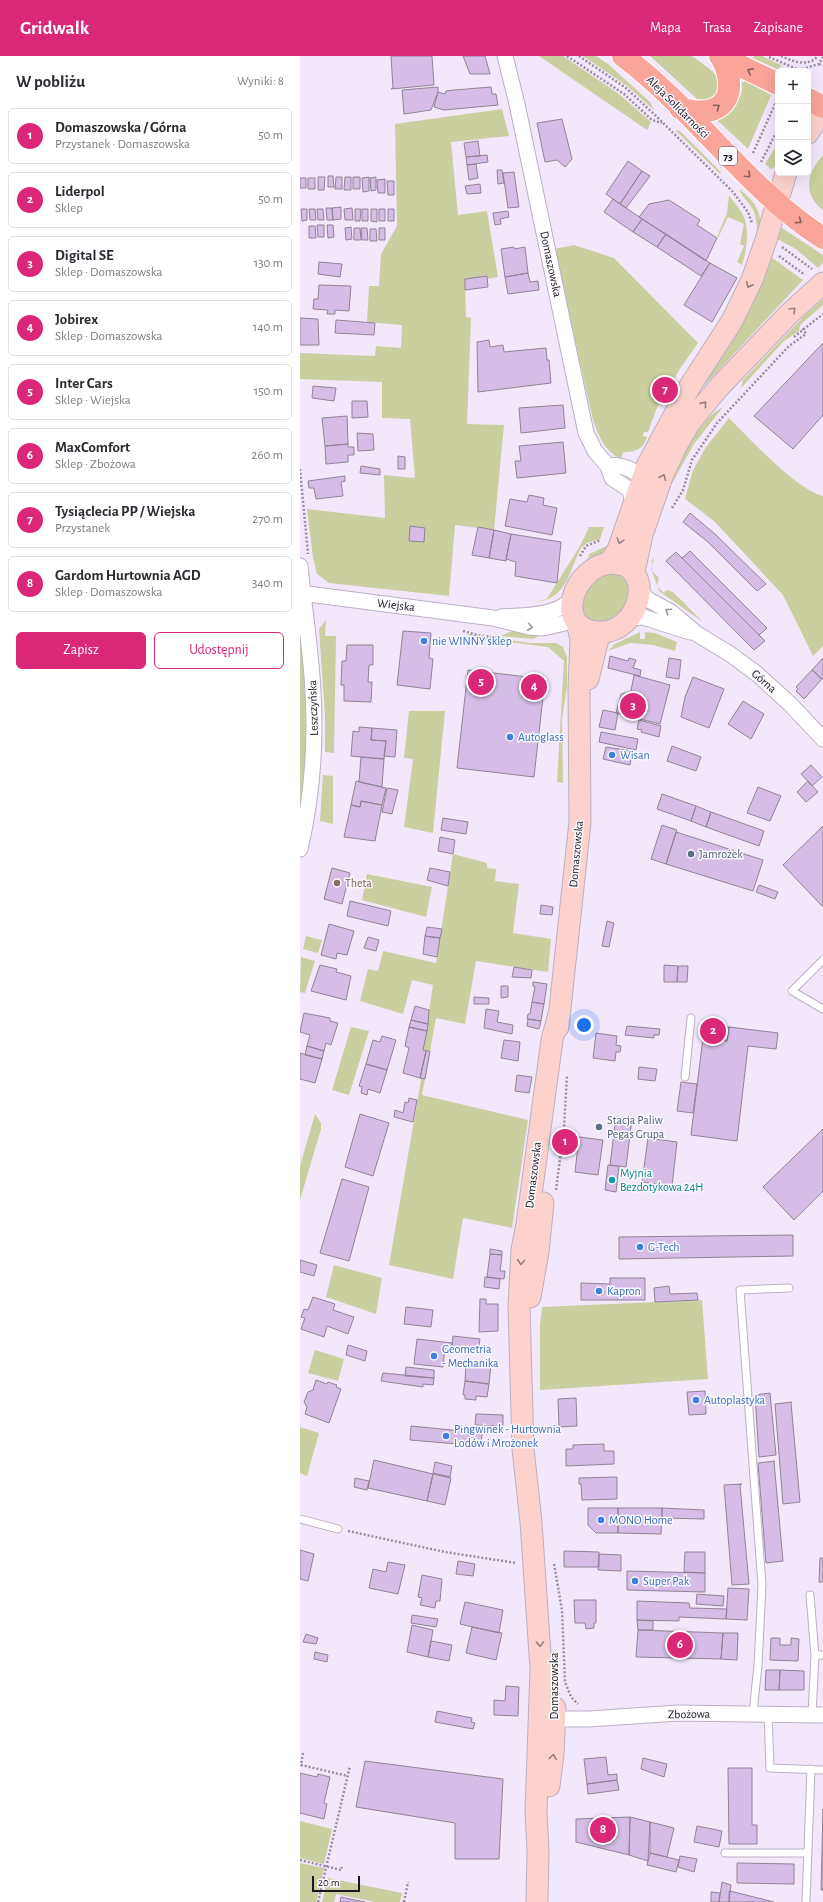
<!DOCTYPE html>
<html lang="pl">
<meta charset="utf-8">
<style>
body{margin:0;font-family:"Alegreya Sans",sans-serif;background:#f7f7f7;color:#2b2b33}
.controls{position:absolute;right:12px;top:12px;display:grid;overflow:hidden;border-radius:6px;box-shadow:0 4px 16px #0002}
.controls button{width:36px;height:36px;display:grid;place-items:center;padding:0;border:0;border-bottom:1px solid #e1e1e2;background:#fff;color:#2b2b33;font:20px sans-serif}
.scale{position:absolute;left:12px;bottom:10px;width:48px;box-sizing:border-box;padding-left:4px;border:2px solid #1a161d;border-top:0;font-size:11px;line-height:14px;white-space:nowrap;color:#1a161d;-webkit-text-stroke:3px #fbf9fd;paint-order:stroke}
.you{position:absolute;left:284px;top:969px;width:14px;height:14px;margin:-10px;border:3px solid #fff;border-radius:50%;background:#1a73e8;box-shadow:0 0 0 6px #1a73e833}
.badge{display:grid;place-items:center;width:26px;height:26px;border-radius:50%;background:#db2777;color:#fff;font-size:13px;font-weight:700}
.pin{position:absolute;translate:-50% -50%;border:2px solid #fff;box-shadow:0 1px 4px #0006}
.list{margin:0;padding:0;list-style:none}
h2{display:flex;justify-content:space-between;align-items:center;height:52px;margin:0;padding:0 16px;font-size:17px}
h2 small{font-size:13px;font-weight:400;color:#7c7c81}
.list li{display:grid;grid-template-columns:26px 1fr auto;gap:12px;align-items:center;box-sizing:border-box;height:56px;margin:0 8px 8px;padding:0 8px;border:1px solid #e1e1e2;border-radius:6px}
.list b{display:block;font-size:15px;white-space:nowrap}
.list p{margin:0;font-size:13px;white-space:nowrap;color:#7c7c81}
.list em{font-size:13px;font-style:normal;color:#7c7c81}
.actions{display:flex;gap:8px;padding:12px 16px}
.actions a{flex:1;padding:9px 0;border:1px solid #db2777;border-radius:6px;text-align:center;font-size:14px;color:#db2777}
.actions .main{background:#db2777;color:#fff}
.icon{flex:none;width:22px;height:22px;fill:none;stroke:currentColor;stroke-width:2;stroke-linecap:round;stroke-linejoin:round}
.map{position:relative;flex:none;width:523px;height:1846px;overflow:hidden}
header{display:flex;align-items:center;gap:24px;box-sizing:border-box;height:56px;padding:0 20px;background:#db2777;color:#fff}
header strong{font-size:19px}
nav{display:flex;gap:22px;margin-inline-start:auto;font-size:14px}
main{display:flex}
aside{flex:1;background:#fff}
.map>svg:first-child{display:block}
</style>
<header>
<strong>Gridwalk</strong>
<nav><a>Mapa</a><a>Trasa</a><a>Zapisane</a></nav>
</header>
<main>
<aside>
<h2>W pobliżu<small>Wyniki: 8</small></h2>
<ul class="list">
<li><span class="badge">1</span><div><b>Domaszowska / Górna</b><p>Przystanek · Domaszowska</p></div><em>50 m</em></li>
<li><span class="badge">2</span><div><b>Liderpol</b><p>Sklep</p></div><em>50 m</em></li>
<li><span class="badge">3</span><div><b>Digital SE</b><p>Sklep · Domaszowska</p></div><em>130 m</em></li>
<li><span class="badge">4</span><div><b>Jobirex</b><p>Sklep · Domaszowska</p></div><em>140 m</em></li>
<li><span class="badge">5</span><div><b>Inter Cars</b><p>Sklep · Wiejska</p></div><em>150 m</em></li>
<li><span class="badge">6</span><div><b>MaxComfort</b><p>Sklep · Zbożowa</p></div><em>260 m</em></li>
<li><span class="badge">7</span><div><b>Tysiąclecia PP / Wiejska</b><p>Przystanek</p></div><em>270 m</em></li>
<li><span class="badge">8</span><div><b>Gardom Hurtownia AGD</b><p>Sklep · Domaszowska</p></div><em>340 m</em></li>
</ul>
<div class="actions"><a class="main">Zapisz</a><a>Udostępnij</a></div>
</aside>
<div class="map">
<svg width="523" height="1846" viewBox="0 0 523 1846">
<rect width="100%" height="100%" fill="#f3e7fc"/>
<path fill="#cacf9f" d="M239,0H263L319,38L351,66L347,74Z
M283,0H296L308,8L350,46L354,54L327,30Z
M350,0C359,0 384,0 391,0C396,2 416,17 418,22C422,36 411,47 397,43Z
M454,0H462L481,9L479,14L453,2Z
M445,25L471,39L448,93L416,63C429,54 444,45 442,27Z
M202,53L209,80L151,86L158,159L187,155L198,221L187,223V220L165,223L166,261L171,262L167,368L204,369L194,474L155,469L149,540L29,527L17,518L13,502L7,453L85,462L84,419L115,422L110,363L82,362V326L0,323V297L75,300L76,290L101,292L102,269L67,266L69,230H79L81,198L97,170L95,68Z
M375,74L380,75L421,116L420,118Z
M478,87V99L474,112L471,113L465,108Z
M523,99V154C502,138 507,117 523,99Z
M439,133C454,144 465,159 458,177C456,168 457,160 452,152C448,145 442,141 439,133Z
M429,139C433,146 438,150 442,157C450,171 447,194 442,209L437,206L444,190L440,188L444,168L428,161L418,182L417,181L427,157Z
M482,172L523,199V207L518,212L496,193L477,183L480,174Z
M274,189L314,202L398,287L381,311L371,328L365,326L357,340L362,343L356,354L348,376H344L343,380L347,381C343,394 335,396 323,396L321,403C305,396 298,379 293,364L254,193Z
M471,201L503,224L401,333L461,226Z
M523,243V249L500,269L499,275L484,285L441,332L443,324L505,259Z
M423,351L394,388L366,438C376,412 398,363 423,351Z
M429,362C450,383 496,433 523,440V590L513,600L483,539L414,465L385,443L393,414L406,391Z
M289,471H304L300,483L287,487L281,492C269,516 266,544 235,546L246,543L248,541L280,490Z
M309,485L315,488L312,493L287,509L289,498L307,490Z
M354,502L351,514L359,522L357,530L364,537L367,534L373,536L403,566L359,535L352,515V504Z
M318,517L329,526C328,532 329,539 328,545C323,559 298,575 286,560C276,547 288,527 300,520C304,517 312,517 318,517Z
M26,564L25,580H36L34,697L25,696V659L19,573Z
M0,573C6,634 9,694 0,755Z
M214,574L239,578L236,582L232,583L201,580Z
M340,576V583H345V576L355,577L377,586L375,595L353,589L330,587L308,595L315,588Z
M168,578L231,587H256L263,591L267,601V630L262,663L263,727L257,726L264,605L248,591L168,581Z
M109,655H145L133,777L104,771L113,703L104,702Z
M23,719L33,720V768L20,765Z
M153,798L187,807V812L196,813L195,825L219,828L213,877L251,883L248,916L176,905L165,968L136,962L122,1039L228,1064L212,1172L163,1162L153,1223L89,1209L126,995L123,994L133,929L112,924L103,958L60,945L68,913L78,915L83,895L136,907Z
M67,818L132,831L126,861L62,844Z
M6,880L22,884L18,897L3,893Z
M1,901L15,905L5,937L0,936Z
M51,971L69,975L49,1039L32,1034Z
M15,1058L21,1067V1073L0,1144V1110Z
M34,1209L82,1222L76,1258L26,1241Z
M402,1244L408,1323L240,1334V1270L242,1251Z
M15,1294L44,1303L38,1325L8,1317Z
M0,1371L19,1377L7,1420L0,1417Z
M0,1765L32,1773L24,1808L0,1802Z
M0,1807L24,1812L16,1846H0Z
M28,1822L102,1837L100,1846H75L36,1838L34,1846H22Z"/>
<path fill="#d6bde8" stroke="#8e8396" d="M91,0H132L134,29L91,33L93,32Z
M163,0H185L190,18H170Z
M138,31V36L131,54L104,58L102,34Z
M191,31L192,38H196L198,49L144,54L134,51L138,36L145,38L146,35L155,34Z
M262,63L272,103L265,111L257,104L245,106L237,67Z
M178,85L180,100L166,101L164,87Z
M187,99L188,106L167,109L166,101Z
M328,105L342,115L320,148L306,138Z
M176,108L178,122L169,124L167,109Z
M197,114H202L204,127L198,128Z
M342,115L350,120L326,152L320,148Z
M214,116L219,151L208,152L203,117Z
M28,120H33L34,131H28Z
M18,121H25L24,134H18Z
M36,121H42V133H35Z
M45,121H51V134H44Z
M53,121H60V133H53Z
M69,121V135L63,136L62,122Z
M76,121V134L71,135L70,122Z
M0,122H6V132H0Z
M8,122H15V133H8Z
M85,123V137H78L77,124Z
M87,125H94V139H88Z
M180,128L181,137L167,138L165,130Z
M313,143L342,163L333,176L304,156Z
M369,144L400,164L397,169L417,182L406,205L339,161L349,148Z
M41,151V163L33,164L32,152Z
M26,152H32L33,164H27Z
M52,152L53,164H45L44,153Z
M1,153H7V164L2,165Z
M9,153H15L16,164H10Z
M17,153H23L24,164H18Z
M55,153H61L60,165H55Z
M62,153H68V165H62Z
M71,153H77V166L71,165Z
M79,153H85V165H79Z
M88,153H94V165H88Z
M208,155L209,161L200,163L201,168L195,169L193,157Z
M342,163L366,178L357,191L333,176Z
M17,169H24V181H18Z
M27,169H33L34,181L28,182Z
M9,170H15L16,182H9Z
M51,171L52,183L46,184L45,172Z
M54,172H60L61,184H54Z
M61,172H67L68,184H62Z
M79,172H85V184H79Z
M70,173H76L77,185H70Z
M366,178L410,207L401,220L357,191Z
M214,191V193L225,191L228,217L205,221L201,193Z
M19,206L42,208L40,221L18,218Z
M410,207L437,222L412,266L384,249Z
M228,217L230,226L238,225L239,234L208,238L205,221Z
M187,220L188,231L165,234V223Z
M19,229L51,230L49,255L35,254V258H27L28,254L13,253L14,243H18Z
M0,262L18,263L19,289H0Z
M36,264L75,267L74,279L35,277Z
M189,284L190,291L203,289L204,296L246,292L247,304H249L251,327L178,336L177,286Z
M523,287V359L493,393L454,360Z
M366,328L369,329L362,342L359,340Z
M13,330L36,332L34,345L12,342Z
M52,345H67L68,361L52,362Z
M263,349L265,372L221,377L219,352Z
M47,360L48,388L25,390L22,362Z
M57,377L73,378L74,394L58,395Z
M263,386L266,417L217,422L215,405H221L219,390Z
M48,388V391H54V399H48V406L26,408L25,390Z
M98,400L105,401V413H98Z
M61,410L80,413V419L60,417Z
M45,420V425L41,426L43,440L16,443L14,432H9L8,425Z
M229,439L244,442L243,449L257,452L252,479L205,470L210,443L227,446Z
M390,457L415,478L466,528L457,535L408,486L383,466Z
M110,470L125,472L124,486L109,485Z
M178,471L194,474L189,502L172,499Z
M194,474L211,478L206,505L189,502Z
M211,478L261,486L257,527L215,520L216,506L206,503Z
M390,495L467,572L459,579L382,502Z
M376,496L465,585L454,594L366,505Z
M103,575L131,577L129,602L133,603L130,633L97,629Z
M47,589H73V609H69L68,626H72L71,646L44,645V629H41L42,605H46Z
M310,600L328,605L329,602L336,604L333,612L341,614L340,620L308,612Z
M369,602L381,604L379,623L366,621Z
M523,602V622L522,623L512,614Z
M168,614L245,623L234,721L157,712Z
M512,614L522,623L504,643L496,635L498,633L496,631Z
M334,619L370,629L360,668L316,657L321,638L331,635Z
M393,621L424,633L409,672L381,661L385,641Z
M443,645L464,658L451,683L428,668Z
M303,654L318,657L315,674L299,671Z
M339,664L361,670L359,681L341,676L342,674L337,673Z
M59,671L72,672L71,684L86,685L84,703L51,700L53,675L59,676Z
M72,672L97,674L95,701L84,700L86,685L71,684Z
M301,676L338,683L336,694L299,686Z
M372,690L401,701L396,715L367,705Z
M306,691L333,695L330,709L303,703Z
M61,701L84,703L82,731L59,726Z
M511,709L522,721L512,730L501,718Z
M56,725L86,732L82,749L61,745L60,751L51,749Z
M508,725L518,736L506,746L497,736Z
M458,731L481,740L470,765L447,757Z
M87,732L98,734L92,758L82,756Z
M362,738L396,750L391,765L357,753Z
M61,745L82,749L75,785L44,781L51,749L60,751Z
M396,750L411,756L406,771L391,765Z
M411,756L464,775L459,790L406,771Z
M143,762L168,766L166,778L141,774Z
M362,769L377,774L366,808L351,803Z
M523,770V851L483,809Z
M376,776L463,804L453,835L366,808Z
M140,781L155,784L153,798L138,795Z
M32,812L50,817L42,848L24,843Z
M130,812L150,816L148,830L127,824Z
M459,829L478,836L475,843L456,836Z
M50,845L91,855L88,870L47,860Z
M241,849L253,851L252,859L240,858Z
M307,865L314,867L309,891L302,890Z
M29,868L54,875L47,899L37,897L36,903L21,899Z
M127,871L142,873L140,882L125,880Z
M125,880L140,882L137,901L123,898Z
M68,881L79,884L76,895L64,892Z
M20,909L37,913L36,916L51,920L46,944L11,935Z
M364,909L378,910L377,926H364Z
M378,910H388L387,926H377Z
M214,911L232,914L231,922L212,921Z
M233,926L247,928L244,948L232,946L235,931L233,930Z
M201,930H208V941L201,942Z
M174,941L189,942V948H174Z
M232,946L244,948L241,965L227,963L228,958H230Z
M115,950L129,954L128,968L111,964Z
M186,953L199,955L197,966L213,969L212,978L184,972Z
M4,957L30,962V965L38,967L31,989L26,987L24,995L7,990L10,979L0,976Z
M228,963L241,965L239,973L227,970Z
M405,963L419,965V970L429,971L427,985L403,982Z
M111,964L128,968L127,975L109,971Z
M327,970L360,973L359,979H354V982L325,979Z
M109,971L127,975L123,994L126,995L120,1022L103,1017L109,992L105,990Z
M429,971L478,977L476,993L448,990L437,1085L391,1079L403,982L427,985Z
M296,977L317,980L316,989L321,990L320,996H316L315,1005L293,1002Z
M82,980L96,984L87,1014L66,1008L73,984L80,986Z
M204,984L220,986L218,1005L201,1002Z
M7,990L24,995L22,1003L5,999Z
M126,995H130L125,1023L120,1022Z
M0,997L22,1003L15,1027L0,1023Z
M66,1008L87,1014L80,1037L68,1033L67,1039L61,1037L62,1031L59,1030Z
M339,1011L357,1013L355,1025L338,1023Z
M217,1019L232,1021L229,1037L215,1035Z
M381,1026L397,1028L393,1057L377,1055Z
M109,1042L117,1044L113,1066L94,1061L95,1054L103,1057L105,1046L108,1047Z
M60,1058L89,1067L73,1120L45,1111Z
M316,1061L332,1063L326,1111L310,1109Z
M523,1073V1135L494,1164L463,1131Z
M279,1081L303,1084L298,1119L275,1116Z
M348,1082L377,1086L372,1130L342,1126Z
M308,1109L319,1110L316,1136L305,1134Z
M42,1123L69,1131L49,1205L20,1197Z
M493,1179V1200L319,1203V1181Z
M190,1193L202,1195V1199L190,1198Z
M190,1198L202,1199L200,1215H205L204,1223L187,1221Z
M0,1204L17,1209L14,1220L0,1216Z
M185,1221L200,1223L199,1233L184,1231Z
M310,1222H345V1244H281V1227L310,1228Z
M369,1230L370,1238L397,1237L398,1244L355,1246L354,1232Z
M13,1241L35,1248L33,1254L54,1261L48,1278L27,1270L24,1281L1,1273L5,1262L1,1261L4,1253L8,1254Z
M180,1243H186V1248H198V1275L179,1276Z
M106,1251L133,1254L131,1271L104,1268Z
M153,1280L180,1283L178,1295L152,1292Z
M117,1283L152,1287V1292H145L143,1311L114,1308Z
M48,1289L67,1295L65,1305L46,1299Z
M166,1307L191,1309L189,1328L165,1325Z
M106,1311L134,1314V1322L105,1320Z
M83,1317L134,1322L133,1329L123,1328V1331L81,1325Z
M16,1324L27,1328L28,1326L37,1329L36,1331L41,1333L29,1367L5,1358L7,1351L4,1346L8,1336L13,1334Z
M165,1325L189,1328L187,1341L176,1340V1344L165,1343V1339H163Z
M405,1335L406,1358L389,1359L387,1336Z
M470,1337L476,1399L459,1401L455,1339Z
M276,1342L277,1370L259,1371L258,1343Z
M492,1346L491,1347L500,1446L483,1448L475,1348Z
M176,1358L203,1359V1370L175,1369Z
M111,1370L182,1377L181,1390L110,1384Z
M304,1388V1395H314V1408L266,1410V1393H273V1389Z
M74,1404L133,1418L127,1445L68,1432Z
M475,1405L474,1406L483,1505L466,1507L458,1407Z
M135,1406L152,1410L150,1421L133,1417Z
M133,1418L151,1422L145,1449L127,1445Z
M317,1421V1443L282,1444L281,1428H279V1422Z
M55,1422L69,1425L67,1434L54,1431Z
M442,1428L440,1429L449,1528L432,1529L424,1429Z
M288,1452H318V1477H296L288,1469Z
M318,1452H362L361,1478L318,1477Z
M362,1452L404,1454V1463L362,1462Z
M0,1494L14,1498L8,1525L0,1523Z
M264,1495L299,1496V1511H264Z
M385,1496H405V1517L384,1516Z
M299,1498L321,1499V1515L298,1514Z
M520,1502H523V1526H519Z
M158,1505L175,1508L173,1520L156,1518Z
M88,1506L105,1509L98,1538L69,1532L73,1513L86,1516Z
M327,1515L405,1517V1536L327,1534Z
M122,1519L142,1523L140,1545H136L135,1552L120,1549L122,1542L118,1541Z
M428,1532L449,1533L447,1564L426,1563Z
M397,1538L424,1540L423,1550L396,1548Z
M274,1544H296V1567H294V1572L286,1573L285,1567H275Z
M337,1545L389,1547L390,1552L427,1553L426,1563L379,1561V1565L337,1564Z
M165,1546L203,1554L199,1577L160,1568Z
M112,1559L138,1563L136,1571L111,1567Z
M337,1564L353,1565V1574H338Z
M112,1569L133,1574L128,1601L107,1596Z
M172,1571L202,1577L196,1604L166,1597Z
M338,1574L423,1577L421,1603L336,1601Z
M423,1577H438L437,1604L421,1603Z
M6,1578L18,1582L16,1588L3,1586Z
M471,1582H480V1589H491V1582L499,1583L498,1605L470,1604Z
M131,1585L152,1589L149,1605L128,1601Z
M15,1596L28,1599L27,1606L14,1603Z
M466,1614H480L479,1634H465Z
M480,1614L504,1615V1634H479Z
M206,1630L219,1631L218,1660L194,1659V1644L205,1645Z
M137,1655L172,1662L171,1666L175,1667L173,1673L135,1666Z
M306,1701L308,1719L317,1718V1724L287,1728L284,1703Z
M343,1702L367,1708L364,1721L341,1713Z
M65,1705L203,1723L199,1803H155V1767L56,1751Z
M428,1712H452V1769H457V1788H429Z
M0,1717L17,1721L18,1718L30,1721L24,1747L27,1748L24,1763L0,1757Z
M317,1724L319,1734L288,1738L287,1728Z
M523,1753V1834H521Z
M330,1761L329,1799L276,1786V1763Z
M330,1761L350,1766L348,1805L329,1799Z
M350,1766L374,1772L367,1801L350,1797Z
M397,1770L422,1775L419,1791L394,1786Z
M350,1797L379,1804L376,1816L347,1809Z
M380,1800L397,1803L394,1816L378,1811Z
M437,1807L494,1808V1828L437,1827Z
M422,1826L431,1829L429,1846H419Z
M429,1835H430L474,1846H429Z
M411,1836L420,1837L419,1846H411Z
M41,1841L65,1846H40Z"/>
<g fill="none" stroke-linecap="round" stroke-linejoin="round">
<g stroke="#bbafc3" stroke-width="9">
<path id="lane" d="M523,904L492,935L523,953
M385,1021L391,962
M0,1463L38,1473
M510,1539L515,1599H523
M453,1657L458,1609L462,1529L440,1234L489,1232
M468,1658L470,1712L523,1714
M512,1659L515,1599
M425,1797H508
M506,1846L511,1713"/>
</g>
<g stroke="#bbafc3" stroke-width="17">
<path id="street" d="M205,0L217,48L286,377L295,395L308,410L312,422L330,434L333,447
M308,410C322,408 341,415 346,430
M0,510C4,552 11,594 13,636C16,689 12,742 0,793
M339,533L347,543L371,556L397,578L430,598L457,618L490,648L523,683
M0,537L193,562L229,571L243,572L269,566L277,567
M201,561C223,559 256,561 272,543
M330,562L343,561L390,576
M244,1663H289L378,1657L523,1659"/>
</g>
<g stroke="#bbafc3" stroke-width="23">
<path id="secondary" d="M508,77L523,54
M311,507C358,507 341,579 298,576C252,573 273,510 311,507Z
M308,508L318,494L347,410L390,330L432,265L452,224L466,184L486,117
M334,516L342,479L363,418L376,390L390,366L419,331L490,257L523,227
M288,623L298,583L303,576
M258,971L280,766L279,631L281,583L277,567
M230,1241L238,1196L243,1147
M249,1730L253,1698L255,1652
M237,1846L238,1795L236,1756L241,1613L231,1466L223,1393L219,1250L222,1194L227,1168L252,984L259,958"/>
</g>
<g stroke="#fff" stroke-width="24">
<path id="primary" d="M323,0C395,54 447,133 523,182
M420,0L478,28
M508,43L523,51
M380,52C408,61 435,53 428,19C427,13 424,6 421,1"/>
</g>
<path stroke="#988f9e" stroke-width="2.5" stroke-dasharray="2 2" stroke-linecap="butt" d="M267,0L324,38L352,64L362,67
M279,0L326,32L355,59L433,136L448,156L452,167
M481,0C493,5 507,12 518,0
M469,1L499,14L519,8L523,1
M519,8L523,10
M453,97L476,46
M461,106L478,73
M482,191L512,213
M479,200L505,219
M494,281L523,258
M0,413L8,498
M372,452L383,434L392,404L417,367L489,290L506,278L502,271
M280,500L286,490L301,484
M163,575L177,579L209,583
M256,1134L264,1071L267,1020
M48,1475L145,1496L216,1507
M254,1508L262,1554L265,1626L271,1641L278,1648
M3,1697L1,1709L48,1720
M0,1804L41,1814L42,1811
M18,1846L50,1710
M104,1846L108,1826"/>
<use href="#lane" stroke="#fff" stroke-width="7"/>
<use href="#street" stroke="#fff" stroke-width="15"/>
<use href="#secondary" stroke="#fdd2cd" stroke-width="21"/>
<use href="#primary" stroke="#faa59a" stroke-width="22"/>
</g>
<defs><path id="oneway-chevron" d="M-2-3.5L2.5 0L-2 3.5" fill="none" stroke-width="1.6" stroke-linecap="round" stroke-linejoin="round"/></defs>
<g stroke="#8a5e5c">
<use href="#oneway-chevron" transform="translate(450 15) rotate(-154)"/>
<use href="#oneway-chevron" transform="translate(417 51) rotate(-35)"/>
<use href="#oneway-chevron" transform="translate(448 119) rotate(43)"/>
<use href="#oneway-chevron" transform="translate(499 165) rotate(37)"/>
</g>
<g stroke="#977d7e">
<use href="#oneway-chevron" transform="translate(449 229) rotate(116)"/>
<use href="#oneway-chevron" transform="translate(493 254) rotate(-45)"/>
<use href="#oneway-chevron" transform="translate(404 348) rotate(-51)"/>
<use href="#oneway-chevron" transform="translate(363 421) rotate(-68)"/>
<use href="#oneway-chevron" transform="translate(320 485) rotate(108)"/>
<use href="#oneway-chevron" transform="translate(221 1206) rotate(94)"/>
<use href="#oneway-chevron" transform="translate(240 1588) rotate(88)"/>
<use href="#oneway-chevron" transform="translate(253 1701) rotate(-83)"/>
</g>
<g stroke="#989699">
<use href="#oneway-chevron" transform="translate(368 555) rotate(-146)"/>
<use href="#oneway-chevron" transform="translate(230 571) rotate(7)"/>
</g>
<g fill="#3f7fe0" stroke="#fbf9fd" stroke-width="1.5">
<circle cx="124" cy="585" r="4"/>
<circle cx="210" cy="681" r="4"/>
<circle cx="312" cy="699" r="4"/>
<circle cx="340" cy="1191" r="4"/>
<circle cx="299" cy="1235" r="4"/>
<circle cx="134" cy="1300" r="4"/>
<circle cx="396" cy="1344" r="4"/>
<circle cx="146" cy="1380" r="4"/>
<circle cx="301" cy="1464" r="4"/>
<circle cx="335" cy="1525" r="4"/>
</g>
<g fill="#5c6f8a" stroke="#fbf9fd" stroke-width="1.5">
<circle cx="391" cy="798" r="4"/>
<circle cx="299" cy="1071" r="4"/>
</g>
<circle fill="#8d6e63" stroke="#fbf9fd" stroke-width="1.5" cx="37" cy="827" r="4"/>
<circle fill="#0f9aa8" stroke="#fbf9fd" stroke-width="1.5" cx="312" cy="1124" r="4"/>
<g text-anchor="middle" stroke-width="3" stroke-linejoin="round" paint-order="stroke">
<rect fill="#fbf9fd" stroke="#5e5a60" stroke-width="1" x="419" y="91" width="18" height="18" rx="3"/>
<g font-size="11" font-weight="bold" fill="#1a161d">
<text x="428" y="104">73</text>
</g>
<g font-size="12" fill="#1a161d" stroke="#fbf9fd">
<text transform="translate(378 51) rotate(45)" y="4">Aleja Solidarności</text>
<text transform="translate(251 208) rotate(78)" y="4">Domaszowska</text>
<text transform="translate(96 549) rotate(7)" y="4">Wiejska</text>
<text transform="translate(464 625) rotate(41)" y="4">Górna</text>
<text transform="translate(13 652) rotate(-92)" y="4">Leszczyńska</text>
<text transform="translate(276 798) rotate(-85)" y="4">Domaszowska</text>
<text transform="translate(233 1119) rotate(-83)" y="4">Domaszowska</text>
<text transform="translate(254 1630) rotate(-90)" y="4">Domaszowska</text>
<text transform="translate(389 1658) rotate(-1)" y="4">Zbożowa</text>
</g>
<g font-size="12" fill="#366cbe" stroke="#fbf9fd" text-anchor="start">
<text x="132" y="589">nie WINNY sklep</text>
<text x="218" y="685">Autoglass</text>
<text x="320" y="703">Wisan</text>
<text x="348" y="1195">G-Tech</text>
<text x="307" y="1239">Kapron</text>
<text x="142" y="1297">Geometria<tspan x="142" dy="14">- Mechanika</tspan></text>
<text x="404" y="1348">Autoplastyka</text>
<text x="154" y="1377">Pingwinek - Hurtownia<tspan x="154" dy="14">Lodów i Mrożonek</tspan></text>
<text x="309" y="1468">MONO Home</text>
<text x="343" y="1529">Super Pak</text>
</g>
<g font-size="12" fill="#4e5e75" stroke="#fbf9fd" text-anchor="start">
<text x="399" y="802">Jamrożek</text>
<text x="307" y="1068">Stacja Paliw<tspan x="307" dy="14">Pegas Grupa</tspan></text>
</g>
<g font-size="12" fill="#785e54" stroke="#fbf9fd" text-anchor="start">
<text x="45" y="831">Theta</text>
</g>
<g font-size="12" fill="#0d838f" stroke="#fbf9fd" text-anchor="start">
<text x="320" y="1121">Myjnia<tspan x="320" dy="14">Bezdotykowa 24H</tspan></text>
</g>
</g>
</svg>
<div class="controls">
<button>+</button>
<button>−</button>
<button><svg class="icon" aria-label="layers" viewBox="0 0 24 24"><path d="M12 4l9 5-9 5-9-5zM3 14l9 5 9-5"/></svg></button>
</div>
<div class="scale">20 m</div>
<div class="you"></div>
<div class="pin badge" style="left:265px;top:1086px">1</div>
<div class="pin badge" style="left:413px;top:975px">2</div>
<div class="pin badge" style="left:333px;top:650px">3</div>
<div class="pin badge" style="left:234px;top:631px">4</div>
<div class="pin badge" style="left:181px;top:626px">5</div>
<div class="pin badge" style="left:380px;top:1589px">6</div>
<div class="pin badge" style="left:365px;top:334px">7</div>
<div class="pin badge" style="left:303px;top:1774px">8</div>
</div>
</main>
